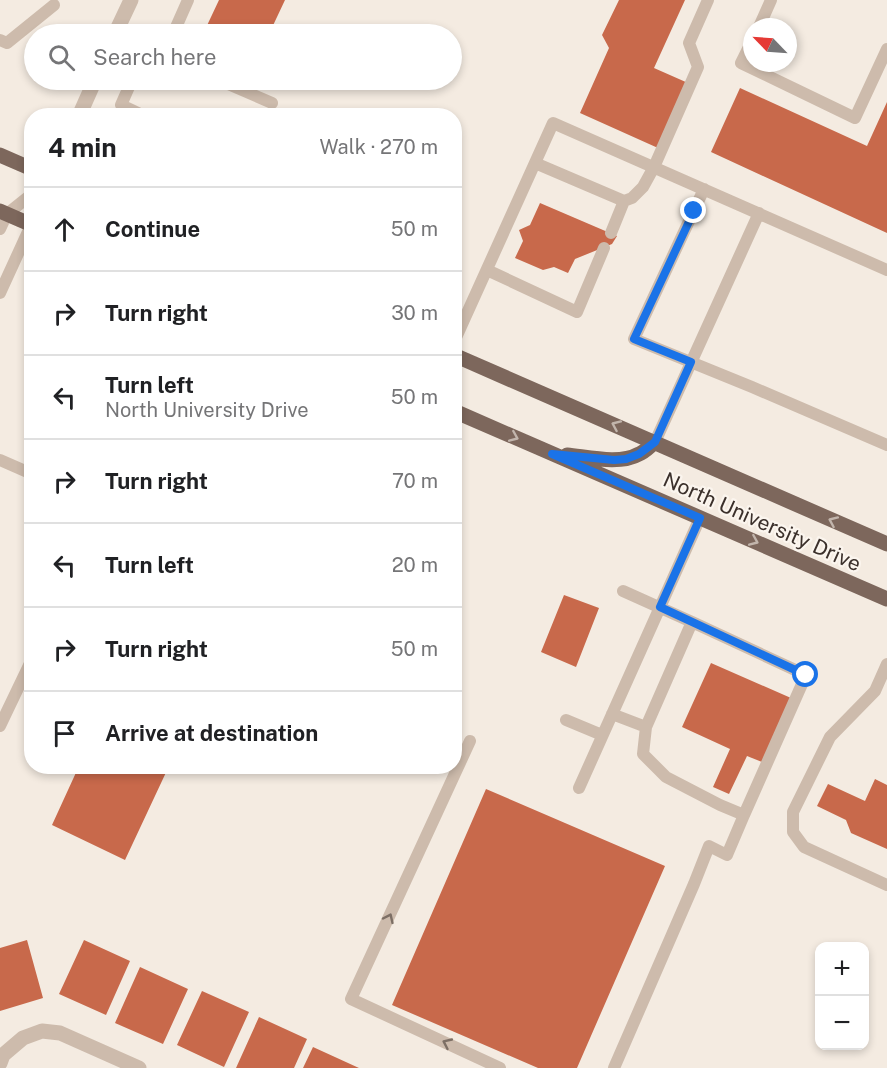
<!DOCTYPE html>
<meta charset="utf-8">
<style>
body{margin:0;font-family:"Public Sans",sans-serif;background:#f6f6f6;color:#202124}
.controls{position:absolute;right:18px;bottom:18px;display:grid;overflow:hidden;border-radius:12px;box-shadow:0 3px 9px #0003}
.controls button{width:54px;height:54px;display:grid;place-items:center;padding:0;border:0;border-bottom:2px solid #e0e0e0;background:#fff;color:#202124;font:30px sans-serif}
.compass{position:absolute;left:743px;top:18px;width:54px;height:54px;border-radius:50%;background:#fff;box-shadow:0 3px 9px #0003;rotate:295deg}
.stop{position:absolute;width:18px;height:18px;margin:-14px;border:4px solid #1a73e8;border-radius:50%;background:#fff}
.stop.end{background:#1a73e8;border-color:#fff;box-shadow:0 2px 6px #0008}
.list{margin:0;padding:0;list-style:none}
h2{display:flex;justify-content:space-between;align-items:center;height:78px;margin:0;padding:0 24px;font-size:26px}
h2 small{font-size:20px;font-weight:400;color:#757577}
.list li{display:grid;grid-template-columns:39px 1fr auto;gap:18px;align-items:center;box-sizing:border-box;height:84px;padding:0 24px;border-top:2px solid #e0e0e0}
.list b{display:block;font-size:22px;white-space:nowrap}
.list p{margin:0;font-size:20px;white-space:nowrap;color:#757577}
.list em{font-size:20px;font-style:normal;color:#757577}
.icon{flex:none;width:33px;height:33px;fill:none;stroke:currentColor;stroke-width:2;stroke-linecap:round;stroke-linejoin:round}
.map{position:relative;flex:none;width:887px;height:1068px;overflow:hidden}
.search{position:absolute;background:#fff;box-shadow:0 3px 9px #0003;left:24px;top:24px;width:438px;height:66px;display:flex;align-items:center;gap:15px;box-sizing:border-box;padding:0 21px;border-radius:33px;color:#757577;font-size:22px}
.panel{position:absolute;background:#fff;box-shadow:0 3px 9px #0003;left:24px;top:108px;width:438px;height:666px;border-radius:24px}
.map>svg:first-child{display:block}
</style>
<div class="map">
<svg width="887" height="1068" viewBox="0 0 887 1068">
<rect width="100%" height="100%" fill="#f4ebe1"/>
<path fill="#c8694b" d="M219,0H285L269,34H203Z
M619,0H685L654,68L688,83L658,148L580,113L609,48L602,35Z
M740,88L867,146L887,102V233L711,152Z
M540,203L617,236L612,244L575,259L568,273L554,267L543,270L515,258L523,241L519,230L530,225Z
M564,595L599,608L576,667L541,652Z
M711,663L791,698L762,762L747,756L729,794L713,787L730,749L682,727Z
M79,766H169L125,860L52,825Z
M875,779L887,785V849L851,833L846,820L817,806L828,784L865,801Z
M486,789L665,866L577,1068H538L392,1005Z
M27,940L43,998L0,1011V948Z
M84,940L130,961L106,1015L59,994Z
M140,967L188,989L163,1044L115,1023Z
M202,991L249,1012L224,1067L177,1045Z
M259,1017L307,1039L294,1068H236Z
M313,1047L359,1068H303Z"/>
<g fill="none" stroke-linecap="round" stroke-linejoin="round">
<path stroke="#cdbbac" stroke-width="12" d="M759,27L771,0
M173,34L188,0
M0,40L7,43L54,5
M752,41L741,63L855,118L887,49
M132,80L121,105L144,116
M219,80L272,103
M535,163L624,201L611,233
M704,189L634,339L752,387L887,445
M624,201L632,198L643,187L654,167L698,67L689,43L708,0
M0,229L7,214L32,194
M487,270L577,312L604,248
M0,293L32,223
M454,342L553,123L887,270
M655,442L759,213
M0,460L32,474
M692,622L806,675L744,815
M887,664L875,691L830,737L793,812V832L804,847L887,885
M612,714L646,727L692,622L623,591
M566,720L602,735
M0,726L32,659
M470,741L351,999L500,1068
M579,788L700,518
M614,1068L694,884L709,846L727,855L744,815L720,805L666,777L643,754L646,727"/>
<path stroke="#cdbbac" stroke-width="15" d="M115,34L131,0
M79,116L95,80
M0,1063L3,1055L23,1038L42,1031L60,1033L139,1068"/>
<path stroke="#7d675c" stroke-width="15" d="M0,155L32,169
M0,211L32,225
M454,355L887,544
M454,411L887,599
M567,455C588,457 620,465 639,454C645,452 650,446 655,442"/>
</g>
<defs><path id="oneway-chevron" d="M-2-3.5L2.5 0L-2 3.5" fill="none" stroke-width="1.6" stroke-linecap="round" stroke-linejoin="round" transform="scale(1.5)"/></defs>
<g stroke="#c2b5ac">
<use href="#oneway-chevron" transform="translate(616 425) rotate(-156)"/>
<use href="#oneway-chevron" transform="translate(514 437) rotate(23)"/>
<use href="#oneway-chevron" transform="translate(833 521) rotate(-156)"/>
<use href="#oneway-chevron" transform="translate(754 541) rotate(23)"/>
</g>
<g stroke="#7d6f65">
<use href="#oneway-chevron" transform="translate(389 918) rotate(-65)"/>
<use href="#oneway-chevron" transform="translate(447 1043) rotate(-155)"/>
</g>
<g fill="none" stroke-linecap="round" stroke-linejoin="round">
<path stroke="#1a73e8" stroke-width="8" d="M694,211L634,339L691,362L655,442L639,454L626,459L614,460L552,454L700,518L660,607L806,675"/>
</g>
<g text-anchor="middle" stroke-width="4.5" stroke-linejoin="round" paint-order="stroke">
<g font-size="21" fill="#3b302b" stroke="#fbf5ee">
<text transform="translate(762 522) rotate(24)" y="7">North University Drive</text>
</g>
</g>
</svg>
<div class="controls">
<button>+</button>
<button>−</button>
</div>
<svg class="compass" viewBox="-18 -18 36 36"><path d="M0-13l5 13h-10z" fill="#e53935"/><path d="M0 13l5-13h-10z" fill="#757577"/></svg>
<div class="stop" style="left:806px;top:675px"></div>
<div class="stop end" style="left:694px;top:211px"></div>
<div class="search"><svg class="icon" aria-label="search" viewBox="0 0 24 24"><circle cx="10" cy="10" r="6"/><path d="M15 15l6 6"/></svg>Search here</div>
<section class="panel">
<h2>4 min<small>Walk · 270 m</small></h2>
<ul class="list">
<li><svg class="icon" aria-label="ahead" viewBox="0 0 24 24"><path d="M12 20V5M6 11l6-6 6 6"/></svg><div><b>Continue</b></div><em>50 m</em></li>
<li><svg class="icon" aria-label="right" viewBox="0 0 24 24"><path d="M7 20v-9h11M14 6l5 5-5 5"/></svg><div><b>Turn right</b></div><em>30 m</em></li>
<li><svg class="icon" aria-label="left" viewBox="0 0 24 24"><path d="M17 20v-9H6M10 6l-5 5 5 5"/></svg><div><b>Turn left</b><p>North University Drive</p></div><em>50 m</em></li>
<li><svg class="icon" aria-label="right" viewBox="0 0 24 24"><path d="M7 20v-9h11M14 6l5 5-5 5"/></svg><div><b>Turn right</b></div><em>70 m</em></li>
<li><svg class="icon" aria-label="left" viewBox="0 0 24 24"><path d="M17 20v-9H6M10 6l-5 5 5 5"/></svg><div><b>Turn left</b></div><em>20 m</em></li>
<li><svg class="icon" aria-label="right" viewBox="0 0 24 24"><path d="M7 20v-9h11M14 6l5 5-5 5"/></svg><div><b>Turn right</b></div><em>50 m</em></li>
<li><svg class="icon" aria-label="arrive" viewBox="0 0 24 24"><path d="M6 21V4h12l-3 4 3 4H6"/></svg><div><b>Arrive at destination</b></div></li>
</ul>
</section>
</div>
